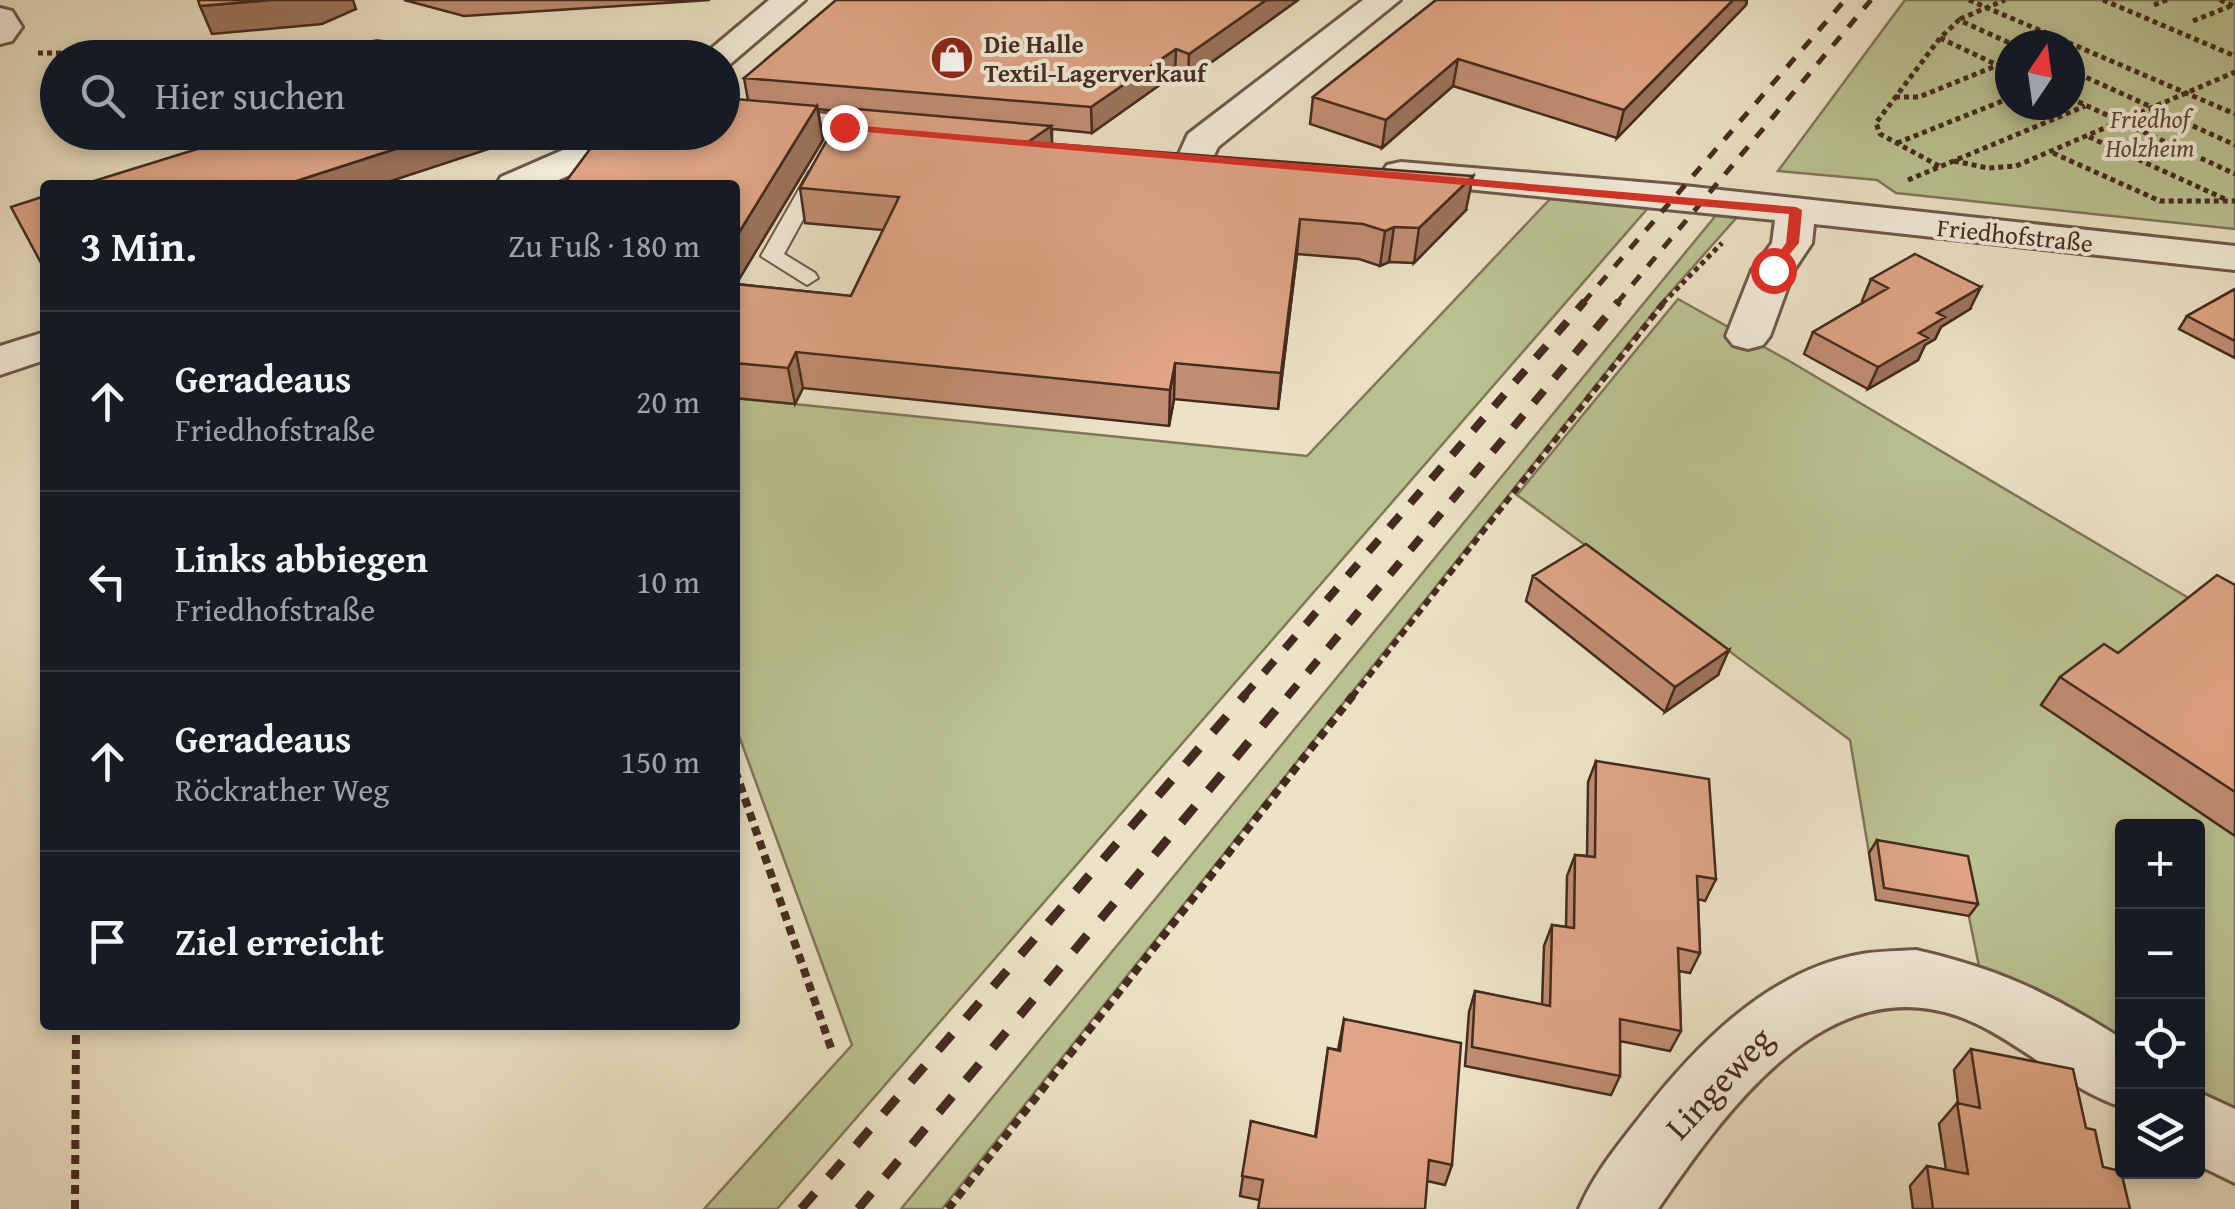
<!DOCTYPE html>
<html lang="de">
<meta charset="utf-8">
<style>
body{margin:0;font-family:"Gentium Book Plus",serif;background:#20242c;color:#f1f3f6}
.controls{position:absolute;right:30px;bottom:30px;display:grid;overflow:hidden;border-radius:10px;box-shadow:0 5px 15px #0003}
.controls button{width:90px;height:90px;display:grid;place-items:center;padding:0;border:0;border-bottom:2px solid #363941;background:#171b24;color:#f1f3f6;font:50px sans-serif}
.compass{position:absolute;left:1995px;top:30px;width:90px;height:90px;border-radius:50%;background:#171b24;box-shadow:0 5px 15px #0003;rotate:13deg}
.stop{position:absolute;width:30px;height:30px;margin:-22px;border:8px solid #d93025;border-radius:50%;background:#fff}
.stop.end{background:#d93025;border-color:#fff;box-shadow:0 2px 10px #0008}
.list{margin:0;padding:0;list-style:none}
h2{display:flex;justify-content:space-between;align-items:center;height:130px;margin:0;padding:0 40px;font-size:42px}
h2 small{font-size:32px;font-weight:400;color:#9ea1a6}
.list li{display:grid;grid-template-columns:65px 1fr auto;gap:30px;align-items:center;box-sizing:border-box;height:180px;padding:0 40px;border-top:2px solid #363941}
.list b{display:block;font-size:38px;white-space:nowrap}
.list p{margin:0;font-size:32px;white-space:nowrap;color:#9ea1a6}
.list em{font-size:32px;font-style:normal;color:#9ea1a6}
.icon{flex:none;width:55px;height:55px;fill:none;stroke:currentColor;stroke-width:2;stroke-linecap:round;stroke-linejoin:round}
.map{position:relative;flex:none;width:2235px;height:1209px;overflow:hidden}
.search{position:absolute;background:#171b24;box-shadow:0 5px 15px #0003;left:40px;top:40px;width:700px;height:110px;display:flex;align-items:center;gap:25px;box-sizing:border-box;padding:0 35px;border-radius:55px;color:#9ea1a6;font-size:38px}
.panel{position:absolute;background:#171b24;box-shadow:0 5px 15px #0003;left:40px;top:180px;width:700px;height:850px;border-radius:10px}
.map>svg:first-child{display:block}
</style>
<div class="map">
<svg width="2235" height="1209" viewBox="0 0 2235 1209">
<rect width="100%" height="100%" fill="#ece3c6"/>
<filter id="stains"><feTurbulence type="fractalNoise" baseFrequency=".002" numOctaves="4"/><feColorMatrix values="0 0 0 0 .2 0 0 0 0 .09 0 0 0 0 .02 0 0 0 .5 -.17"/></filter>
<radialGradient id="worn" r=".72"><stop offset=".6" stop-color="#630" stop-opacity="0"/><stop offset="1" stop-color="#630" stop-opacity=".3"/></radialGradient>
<path fill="#bbc393" stroke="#807759" stroke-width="2.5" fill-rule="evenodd" d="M1905,0H2235V229L1896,193L1877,180L1778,171ZM2070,45V105H2010V45Z
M1551,198L1648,208L777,1209H704L852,1045L735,725V398L1307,456Z
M1717,214L1739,215L1660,304L942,1209H901Z
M1678,299L1791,362L2197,603L2042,705L2235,836V1119L2198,1096V826H2122V1050L1980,971L1959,868L1869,853L1850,740L1517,495Z"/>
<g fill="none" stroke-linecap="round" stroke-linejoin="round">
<g stroke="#6e5949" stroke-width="4">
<path id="lane" d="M819,166L829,172L784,254L815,273L818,278L807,285L761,256L809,172Z"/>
</g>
<g stroke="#6e5949" stroke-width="6">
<path id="street" d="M769,0H805L729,65L722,67V58H700Z
M1363,0H1400L1218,147L1210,164L1197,167L1184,164L1178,156L1188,134Z
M0,8L12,11L22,27L12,41L0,44Z
M377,42L434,51L439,58H364L360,52L365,45Z
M722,105L905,121L918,124L923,132L918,140L905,143L722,127Z
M604,132H654L649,140L547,185H496L501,177Z
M1401,162L1675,185L2235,246V270L1814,224L1812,243L1794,270L1770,336L1763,345L1748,349L1733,345L1726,336L1752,270L1772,243L1775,220L1387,181L1382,173L1387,165Z
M45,332V360L0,375V346Z
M1916,950C1999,969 2050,993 2122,1039V1107C2070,1090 2027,1048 1977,1024C1834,956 1728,1108 1658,1209H1579C1594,1173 1619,1144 1643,1113C1698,1043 1769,970 1862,954C1879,951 1898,951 1916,950Z
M2198,1092L2235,1109V1183L2198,1165Z"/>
</g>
<path stroke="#442b1f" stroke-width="5" stroke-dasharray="5 4" stroke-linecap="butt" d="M1969,0L2235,114
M2103,0L2235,56
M2220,0L2234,6
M2154,5L2167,0
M1960,19L2005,0
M2193,21L2233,5
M1940,38L2010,71
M38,53L336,52
M2070,70L2235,145
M1895,97H1919L1998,65
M2070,98L2235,174
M2089,137L2227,200
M1897,143L2010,98
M2053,153L2160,201H2235
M1954,161L1988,168L2016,166L2235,72
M1939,166L1880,134L1876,123L1940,38L1959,20L2014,45
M1908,180L2085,106
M1663,303L1722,243"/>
<path stroke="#442b1f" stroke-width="6" stroke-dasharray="8 5" stroke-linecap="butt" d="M1352,697L1665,301"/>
<path stroke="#442b1f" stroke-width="8" stroke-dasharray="9 6" stroke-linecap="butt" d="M735,770L831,1048
M75,1209L76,1025
M948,1209L1354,694"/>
<use href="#lane" fill="#f3edda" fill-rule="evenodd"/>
<use href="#street" fill="#f3edda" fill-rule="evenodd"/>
<path stroke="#442b1f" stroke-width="5" stroke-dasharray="12 12" stroke-linecap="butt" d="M1583,303L1845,0
M1617,303L1871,0"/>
<path stroke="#442b1f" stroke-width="8" stroke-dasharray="16 16" stroke-linecap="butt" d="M1243,697L1585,301
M1287,697L1619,301"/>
<path stroke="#442b1f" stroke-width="9" stroke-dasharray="21 21" stroke-linecap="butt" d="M801,1209L1246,694
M858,1209L1289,694"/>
</g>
<path fill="#c08e72" stroke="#442b1f" stroke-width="2.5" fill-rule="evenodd" d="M404,0H710L464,16Z
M1298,0L1188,79L1175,74L1092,133L1052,129V144L1466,210L1414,263L1389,262L1380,266L1359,259L1297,254L1278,409L1174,399L1169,426L803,388L795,404L735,398V185L564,184L651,145L699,135L748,100L744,78ZM818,109L844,112L800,188L805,223L883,230L851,296L736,284L823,140Z
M1436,0H1747L1746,5L1617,138L1453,86L1382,148L1310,124L1313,97Z
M1871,279L1970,309L1941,327L1935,339L1925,345L1918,360L1868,389L1804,354L1813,332L1864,302L1862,301Z
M2235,289V358L2179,329L2187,316Z
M1533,576L1718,675L1665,712L1526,601Z
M2235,585V836L2041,705L2060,677L2118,653Z
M1596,761L1716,879L1705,901L1698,899L1700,953L1690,973L1679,971L1681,1031L1670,1051L1620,1041V1076L1611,1095L1465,1066L1469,1012L1475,991L1542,1005L1544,946L1552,925L1566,927L1567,876L1575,855L1587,856L1588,782Z
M1877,840L1978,904L1969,916L1876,900L1869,853Z
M1344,1019L1452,1165L1445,1185L1427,1181L1259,1200L1240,1196L1251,1121L1315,1137L1328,1048L1338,1050Z
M1971,1049L2086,1128L2103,1167L2130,1209H1913L1910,1186L1927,1166L1946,1170L1939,1124L1957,1103H1958L1954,1070Z"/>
<path fill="#9c745d" stroke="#442b1f" stroke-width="2.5" d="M270,0H353L356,9L322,24L212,34L200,6Z
M1266,0H1298L1188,79L1189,54Z
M1733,0H1747L1746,5L1617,138L1624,110Z
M1176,49L1175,74L1092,133L1091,107Z
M1458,59L1453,86L1382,148L1386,120Z
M817,106L823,140L735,286V239Z
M1051,126L1053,160L1028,142Z
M448,132H501L504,144L379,185H284Z
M1473,176L1466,210L1414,263L1419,228Z
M1300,219L1297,254L1278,409L1281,373Z
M1394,227L1389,262L1380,266L1385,231Z
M1981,287L1970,309L1941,327L1935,339L1925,345L1918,360L1868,389L1878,367L1919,333L1937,313Z
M796,352L803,388L795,404L788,368Z
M1175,363L1174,399L1169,426L1170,390Z
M1729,650L1718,675L1665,712L1675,687Z"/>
<path fill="#dfa585" stroke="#442b1f" stroke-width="2.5" d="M198,0H270L200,6Z
M836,0H1266L1189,54L1176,49L1091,107L744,78Z
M1436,0H1733L1624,110L1458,59L1386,120L1313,97Z
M724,98L817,106L735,239V185L564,184L596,141L651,145L660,132L699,135L701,132H722V100Z
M845,108L1051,126L1028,142L1473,176L1419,228L1394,227L1385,231L1363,224L1300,219L1281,373L1175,363L1170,390L796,352L788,368L735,363V284L851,296L899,197L800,188Z
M252,132H448L284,185H81Z
M45,196V262L41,263L11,207Z
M1915,254L1981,287L1937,313L1945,317L1919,333L1928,338L1878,367L1813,332L1888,288L1871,279Z
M2235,289V341L2187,316Z
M1586,544L1729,650L1675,687L1533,576Z
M2217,575L2235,585V792L2060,677L2104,644L2118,653Z
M1596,761L1709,779L1716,879L1697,876L1700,953L1678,948L1681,1031L1620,1019V1076L1472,1047L1475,991L1550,1006L1552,925L1574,928L1575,855L1595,857Z
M1877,840L1968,856L1978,904L1884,888Z
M1344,1019L1461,1043L1452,1165L1429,1160L1425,1209H1258L1263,1180L1242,1176L1251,1121L1316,1137L1328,1048L1340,1051Z
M1971,1049L2073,1069L2086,1128L2095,1130L2103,1167L2121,1171L2130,1209H1933L1927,1166L1968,1174L1957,1103L1980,1108Z"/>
<path fill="#d93025" d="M840,124L1796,207L1802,210L1799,243L1773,274L1767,270L1786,243L1789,214L844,130Z"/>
<defs>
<g id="shop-disc" transform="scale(2.25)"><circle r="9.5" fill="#8f2418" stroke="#f3edda"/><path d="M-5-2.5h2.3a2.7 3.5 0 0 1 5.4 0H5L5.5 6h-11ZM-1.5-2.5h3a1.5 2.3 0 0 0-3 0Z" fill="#fff"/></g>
</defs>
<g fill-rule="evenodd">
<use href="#shop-disc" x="952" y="58"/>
</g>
<g text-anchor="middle" stroke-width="8" stroke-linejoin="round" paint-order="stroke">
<g font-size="25" font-weight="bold" fill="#442b1f" stroke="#f3edda" text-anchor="start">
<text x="984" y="53">Die Halle<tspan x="984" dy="29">Textil-Lagerverkauf</tspan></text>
</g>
<g font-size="25" font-style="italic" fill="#5c4936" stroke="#f3edda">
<text x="2150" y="128">Friedhof<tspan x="2150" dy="29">Holzheim</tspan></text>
</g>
<g font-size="25" fill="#442b1f" stroke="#f3edda">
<text transform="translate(2015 235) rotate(6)" y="9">Friedhofstraße</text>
</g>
<g font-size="35" fill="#442b1f" stroke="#f3edda">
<text transform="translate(1719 1083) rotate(-47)" y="12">Lingeweg</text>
</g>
</g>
<rect width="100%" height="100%" filter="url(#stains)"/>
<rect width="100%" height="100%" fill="url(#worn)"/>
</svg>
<div class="controls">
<button>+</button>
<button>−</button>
<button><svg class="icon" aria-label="locate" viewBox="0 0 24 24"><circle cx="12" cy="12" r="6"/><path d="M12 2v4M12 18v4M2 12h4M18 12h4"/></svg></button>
<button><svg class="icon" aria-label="layers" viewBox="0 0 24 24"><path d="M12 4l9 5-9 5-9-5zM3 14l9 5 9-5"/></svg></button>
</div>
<svg class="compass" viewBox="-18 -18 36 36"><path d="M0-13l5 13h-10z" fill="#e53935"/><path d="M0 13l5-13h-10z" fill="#9ea1a6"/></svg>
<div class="stop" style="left:1773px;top:270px"></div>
<div class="stop end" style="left:844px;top:127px"></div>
<div class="search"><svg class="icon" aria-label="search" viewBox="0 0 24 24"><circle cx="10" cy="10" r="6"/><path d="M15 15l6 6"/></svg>Hier suchen</div>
<section class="panel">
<h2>3 Min.<small>Zu Fuß · 180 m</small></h2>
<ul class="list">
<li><svg class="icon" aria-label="ahead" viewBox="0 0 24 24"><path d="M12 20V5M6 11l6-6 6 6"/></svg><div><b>Geradeaus</b><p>Friedhofstraße</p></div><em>20 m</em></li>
<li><svg class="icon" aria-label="left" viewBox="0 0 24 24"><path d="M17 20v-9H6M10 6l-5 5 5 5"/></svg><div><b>Links abbiegen</b><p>Friedhofstraße</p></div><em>10 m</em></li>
<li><svg class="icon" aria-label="ahead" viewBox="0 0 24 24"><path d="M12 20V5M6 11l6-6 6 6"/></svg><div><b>Geradeaus</b><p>Röckrather Weg</p></div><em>150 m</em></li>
<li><svg class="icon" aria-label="arrive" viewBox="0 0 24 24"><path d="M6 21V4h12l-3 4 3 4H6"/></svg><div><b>Ziel erreicht</b></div></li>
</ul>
</section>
</div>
